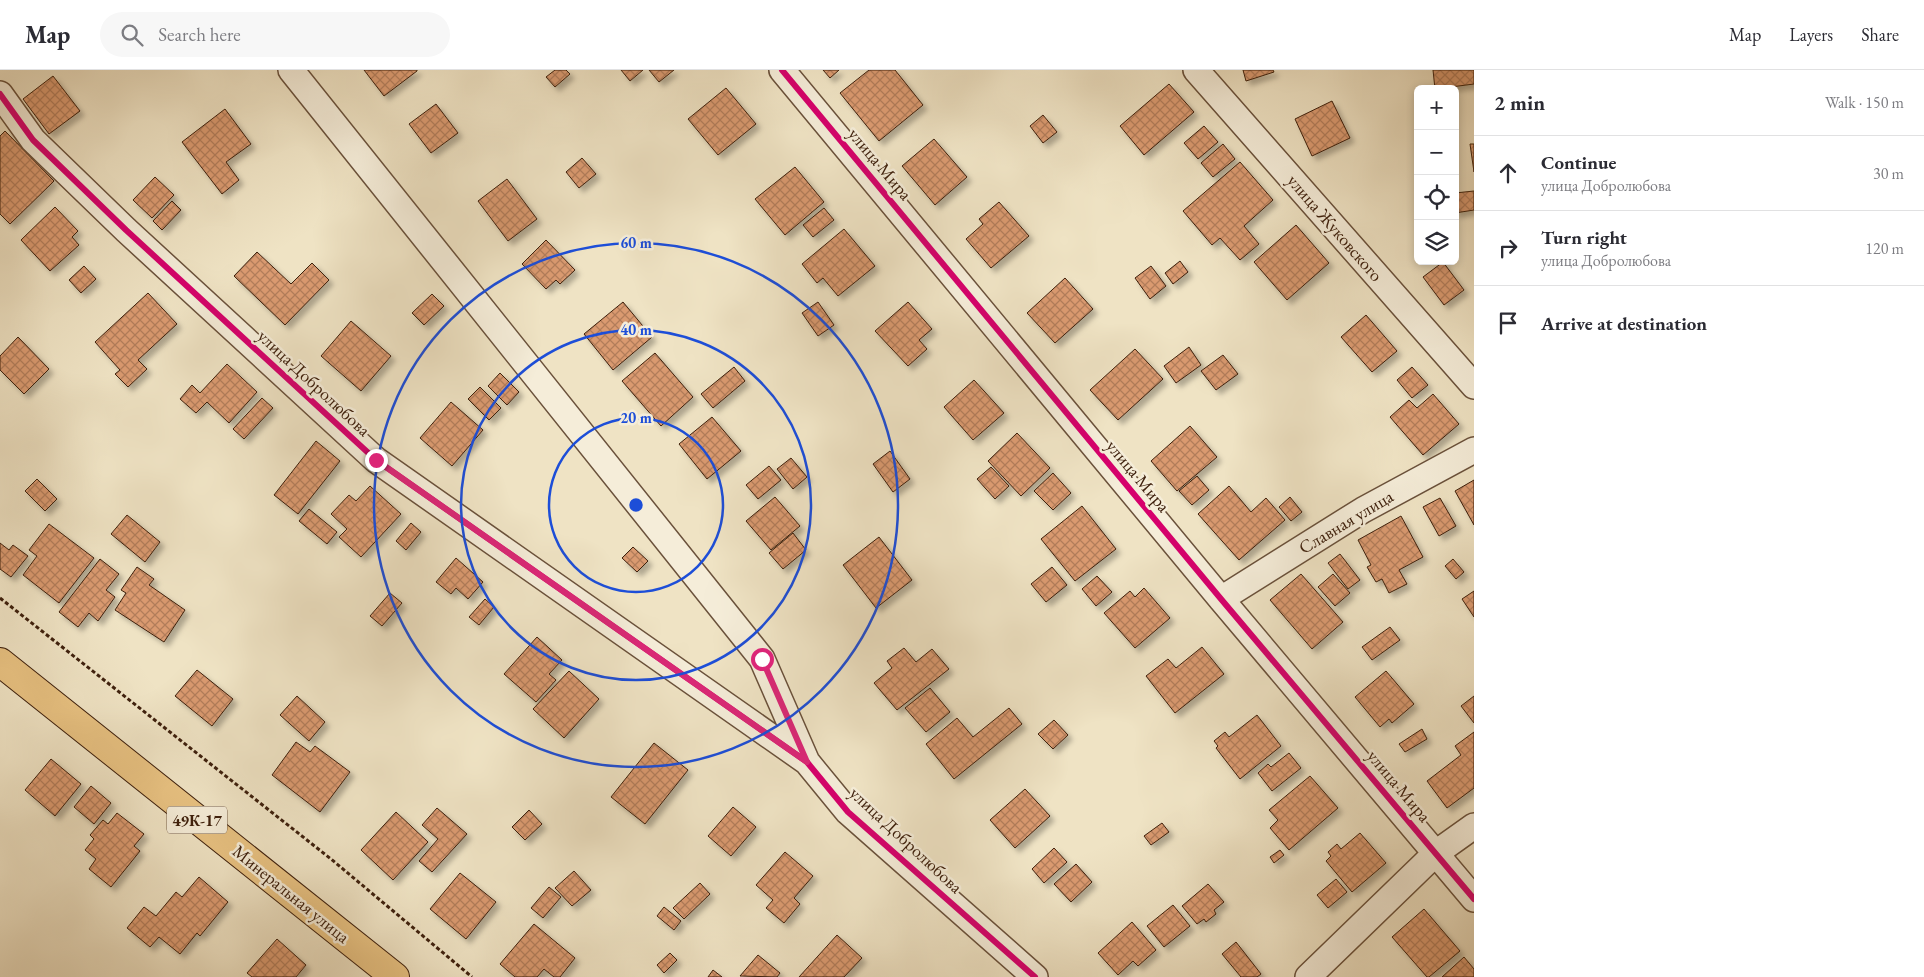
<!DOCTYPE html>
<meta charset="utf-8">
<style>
body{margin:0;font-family:"EB Garamond",serif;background:#f7f7f7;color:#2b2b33}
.controls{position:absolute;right:15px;top:15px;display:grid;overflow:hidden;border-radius:8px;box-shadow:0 2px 8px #0003}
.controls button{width:45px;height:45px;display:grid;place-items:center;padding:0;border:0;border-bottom:1px solid #e1e1e2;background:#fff;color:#2b2b33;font:25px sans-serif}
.stop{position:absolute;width:15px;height:15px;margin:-11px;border:4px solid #db2777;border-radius:50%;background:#fff}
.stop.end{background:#db2777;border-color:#fff;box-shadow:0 1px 5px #0008}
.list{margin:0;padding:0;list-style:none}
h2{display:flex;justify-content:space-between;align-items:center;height:65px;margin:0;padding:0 20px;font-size:21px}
h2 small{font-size:16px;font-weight:400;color:#7c7c81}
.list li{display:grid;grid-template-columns:32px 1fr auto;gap:15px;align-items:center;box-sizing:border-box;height:75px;padding:0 20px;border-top:1px solid #e1e1e2}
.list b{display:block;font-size:19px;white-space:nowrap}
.list p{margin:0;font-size:16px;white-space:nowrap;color:#7c7c81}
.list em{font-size:16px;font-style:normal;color:#7c7c81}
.icon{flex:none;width:28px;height:28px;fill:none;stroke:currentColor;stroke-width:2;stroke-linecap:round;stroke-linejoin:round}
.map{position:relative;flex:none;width:1474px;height:907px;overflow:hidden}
header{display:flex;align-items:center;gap:30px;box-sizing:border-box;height:70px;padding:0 25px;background:#fff;border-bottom:1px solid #e1e1e2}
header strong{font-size:24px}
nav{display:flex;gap:28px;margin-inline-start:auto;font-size:18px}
.search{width:350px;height:45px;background:#f7f7f7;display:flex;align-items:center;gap:12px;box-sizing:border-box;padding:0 18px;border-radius:28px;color:#7c7c81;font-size:19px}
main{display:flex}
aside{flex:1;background:#fff}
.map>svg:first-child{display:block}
</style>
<header>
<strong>Map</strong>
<div class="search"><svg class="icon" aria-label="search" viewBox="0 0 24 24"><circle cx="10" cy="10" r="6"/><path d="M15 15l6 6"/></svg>Search here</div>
<nav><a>Map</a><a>Layers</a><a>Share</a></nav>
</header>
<main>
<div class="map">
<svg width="1474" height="907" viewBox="0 0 1474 907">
<defs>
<pattern id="building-cross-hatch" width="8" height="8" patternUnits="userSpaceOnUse" patternTransform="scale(1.25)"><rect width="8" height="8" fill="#da9a70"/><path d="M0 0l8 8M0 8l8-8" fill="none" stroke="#b27d5a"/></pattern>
<filter id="shadow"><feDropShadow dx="4.5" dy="4.5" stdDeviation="2.5" flood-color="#0004"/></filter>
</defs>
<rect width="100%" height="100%" fill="#efe3c4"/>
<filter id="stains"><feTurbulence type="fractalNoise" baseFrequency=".004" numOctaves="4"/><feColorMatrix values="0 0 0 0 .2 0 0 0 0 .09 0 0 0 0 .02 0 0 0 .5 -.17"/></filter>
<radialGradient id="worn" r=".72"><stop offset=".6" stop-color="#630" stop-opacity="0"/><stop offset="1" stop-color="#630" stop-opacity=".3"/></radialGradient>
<path fill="url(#building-cross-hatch)" stroke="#3e200d" filter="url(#shadow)" d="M364,0H417V1L384,26Z
M555,0H566L570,4L555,17L546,7Z
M621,0H643L630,11Z
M649,0H674L659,12Z
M823,0H839L830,8Z
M869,0H895L923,35L879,71L840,23Z
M1243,0H1273L1274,2L1246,11Z
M1433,0H1474V14L1435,19Z
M53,6L80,41L49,64L23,29Z
M1169,14L1194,42L1144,85L1120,56Z
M726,18L756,54L718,85L688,49Z
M1332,31L1350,68L1312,86L1295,49Z
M436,34L458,63L431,83L409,54Z
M225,39L251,74L226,92L239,110L222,124L182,72Z
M1043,45L1057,62L1043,73L1030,56Z
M1204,56L1218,72L1198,89L1184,73Z
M5,61L54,111L10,154L0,144V66Z
M934,69L967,107L935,135L902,96Z
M1223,74L1235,89L1213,107L1201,93Z
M1470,74H1474V102Z
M582,88L596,104L579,118L566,102Z
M1240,92L1273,130L1244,156L1259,174L1240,190L1220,168L1212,175L1183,141Z
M795,97L824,132L785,165L755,129Z
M155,107L174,125L152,148L133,130Z
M507,109L537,149L508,171L478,131Z
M1474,121V140L1455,143V123Z
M172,131L181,140L162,160L153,151Z
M999,132L1029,166L991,198L966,169L983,154L979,149Z
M55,137L78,161L72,167L79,175L50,201L21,170Z
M824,138L834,150L813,167L803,155Z
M1296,155L1329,193L1287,230L1254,192Z
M844,159L875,196L838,226L823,208L817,213L802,194Z
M546,170L575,200L560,214L556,210L546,219L522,194Z
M257,182L291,214L312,193L329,210L285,255L234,206Z
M1180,191L1188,202L1173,214L1165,203Z
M1443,192L1464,220L1444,235L1423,207Z
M84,196L96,209L81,223L69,210Z
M1151,196L1166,216L1150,229L1135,208Z
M1065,208L1093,239L1055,273L1027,243Z
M148,223L177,254L138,290L147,299L128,317L115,304L120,300L95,272Z
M432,224L444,236L424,255L412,243Z
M623,232L652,267L613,300L584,264Z
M818,232L834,255L818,266L802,243Z
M908,232L932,259L919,270L927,279L908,296L875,261Z
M1366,245L1397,281L1372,302L1341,267Z
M351,251L391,286L361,321L321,286Z
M18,267L49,299L24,324L0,300V286Z
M1189,277L1201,295L1176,313L1164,296Z
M1135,279L1163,309L1118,350L1090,320Z
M655,283L693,327L661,356L622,311Z
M1223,285L1238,304L1216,320L1201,301Z
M227,294L257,322L229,353L207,332L196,343L180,329L192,315L200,323Z
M734,297L745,311L713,338L701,324Z
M1412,297L1428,315L1412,328L1397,310Z
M500,303L519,322L507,335L488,316Z
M974,310L1004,343L973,370L944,337Z
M480,317L501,338L489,350L468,329Z
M1433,324L1459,354L1423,385L1390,347L1409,330L1417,338Z
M262,328L273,338L244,369L233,359Z
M451,332L483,360L452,396L420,368Z
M712,347L741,381L707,409L679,374Z
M1190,356L1217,387L1177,421L1151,391Z
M1017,363L1050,398L1021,426L988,391Z
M316,371L340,391L298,444L274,425Z
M890,381L910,409L893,422L873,394Z
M791,388L807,407L793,419L777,399Z
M769,396L781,410L758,429L746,415Z
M991,397L1009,416L995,429L977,409Z
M1053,403L1071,423L1053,440L1034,421Z
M1197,406L1209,420L1192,435L1179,421Z
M37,409L57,429L45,441L25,421Z
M1474,410V455L1455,421Z
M370,416L401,444L361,487L339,467L347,459L331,444L349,425L356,431Z
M1229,416L1251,442L1266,428L1285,450L1239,490L1198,444Z
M775,427L800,456L771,480L746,451Z
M1290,427L1302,442L1291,451L1279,437Z
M1440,428L1456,456L1439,466L1423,437Z
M1082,436L1116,479L1075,511L1041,469Z
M309,439L337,462L327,474L299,451Z
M127,445L160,472L145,492L111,464Z
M1401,446L1423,487L1399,500L1407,514L1389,523L1382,509L1376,512L1367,497L1371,495L1358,470Z
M411,453L421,462L406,480L396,471Z
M49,454L94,488L59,533L23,505L37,486L29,480Z
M793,463L806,480L783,499L769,483Z
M879,467L912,510L876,538L843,495Z
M0,473L9,480L13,475L28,486L11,507L0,499Z
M633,477L648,491L637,502L622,488Z
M1340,484L1360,510L1348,519L1328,493Z
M456,488L483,512L468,529L456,518L451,524L436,512Z
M100,489L119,504L106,520L115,527L98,551L89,543L78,557L59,542Z
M1453,489L1464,502L1456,509L1445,496Z
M137,497L154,509L149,515L185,540L164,572L115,540L126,523L121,520Z
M1052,497L1067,515L1046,532L1031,514Z
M1301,504L1343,552L1312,579L1270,530Z
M1333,504L1350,523L1335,536L1318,517Z
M1097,506L1112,522L1096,536L1082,519Z
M1144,518L1170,548L1135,578L1104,543L1130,521L1135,527Z
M1474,521V547L1462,529Z
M390,523L402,533L382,556L370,546Z
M485,529L494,537L479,555L469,547Z
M1390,557L1400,570L1372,590L1362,577Z
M537,567L562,590L549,604L556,610L536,632L504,604Z
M1202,577L1224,604L1175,643L1146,606L1168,589L1176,598Z
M904,578L916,592L932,579L949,599L897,640L874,613L892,598L887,591Z
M197,600L233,629L212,656L175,626Z
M569,601L599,629L564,668L533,639Z
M1386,601L1414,634L1392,653L1389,649L1380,657L1355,627Z
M930,618L950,642L926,662L905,638Z
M297,626L325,652L309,671L280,645Z
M1474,626V653L1461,636Z
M1009,638L1022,654L954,709L926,674L957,648L973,667Z
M1257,645L1281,676L1240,709L1216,678L1218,676L1214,671L1225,662L1229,667Z
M1054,650L1068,665L1053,679L1038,664Z
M1422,659L1427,669L1405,682L1399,674Z
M1474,662V718L1447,738L1427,711L1461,685L1455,676Z
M296,672L310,682L315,676L350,702L320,742L272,705Z
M654,673L688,700L645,754L611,727Z
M1289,683L1301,698L1272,721L1258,703L1268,694L1271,697Z
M51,689L81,714L55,746L25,720Z
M1310,706L1338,738L1289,780L1270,758L1278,750L1269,740Z
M91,716L111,733L94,754L74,737Z
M1025,719L1050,746L1015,778L990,750Z
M733,737L756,757L731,786L708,766Z
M437,738L467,764L432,802L419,791L438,769L422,755Z
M529,740L542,754L525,770L512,757Z
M396,742L428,772L393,810L361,780Z
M117,743L144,764L134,776L140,781L111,817L89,799L96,789L85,780L94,769L90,765L103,750L108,754Z
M1162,753L1169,762L1151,775L1144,766Z
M1360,763L1386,793L1352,822L1326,791L1331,786L1328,782L1337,774L1341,779Z
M1054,778L1067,792L1044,813L1032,799Z
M1280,780L1284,785L1274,793L1270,787Z
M785,782L813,806L794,828L800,834L784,853L766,838L773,830L756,815Z
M1076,794L1092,812L1071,832L1054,814Z
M574,801L591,820L572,836L555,818Z
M460,803L496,832L466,869L430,839Z
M199,807L228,832L200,866L197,863L180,884L159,867L150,877L127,858L144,837L156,846L176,822L182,827Z
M1336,809L1347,822L1328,838L1317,825Z
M700,813L710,824L684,849L673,838Z
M1208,814L1224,832L1214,840L1216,844L1206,852L1204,849L1197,854L1182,836Z
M549,817L561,827L543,848L531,838Z
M1173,835L1190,856L1164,877L1147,856Z
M664,837L681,851L674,860L657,846Z
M1424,839L1460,881L1429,907H1427L1392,867Z
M1132,852L1156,880L1138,896L1133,891L1118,905L1098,883Z
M534,854L575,888L560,907H554L544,899L537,907H515L500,894Z
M837,865L862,888L844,907H799Z
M277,869L306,895L296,907H252L247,903Z
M1236,872L1261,904L1257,907H1241L1222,884Z
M670,883L677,890L664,903L657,895Z
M758,885L780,903L777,907L740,906Z
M1464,887L1474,899V907H1442Z
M713,900L722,907H708Z"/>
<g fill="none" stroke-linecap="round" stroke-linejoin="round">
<g stroke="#6a513b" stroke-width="28">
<path id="street" d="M291,0L762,589L807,692
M782,0L1221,529L1474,829
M1196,0L1474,316
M0,24L33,70L126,160L376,390L807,692L848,742L1035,907
M1221,529L1363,440L1474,380
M1308,907L1436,783L1474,756"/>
</g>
<g stroke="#3e200d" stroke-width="30">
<path id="primary" d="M0,592L395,907"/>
</g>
<path stroke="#3e200d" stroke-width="3" stroke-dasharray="4 2.5" stroke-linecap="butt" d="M0,528L331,789L472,907"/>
<use href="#street" stroke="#f5edd9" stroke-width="25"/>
<use href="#primary" stroke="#e8c282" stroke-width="28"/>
<g stroke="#f5edd9" stroke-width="9">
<path id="cycleway" d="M782,0L1221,529L1474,829
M0,24L33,70L126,160L376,390L807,692L848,742L1035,907"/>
</g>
<use href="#cycleway" stroke="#d6006c" stroke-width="6"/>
</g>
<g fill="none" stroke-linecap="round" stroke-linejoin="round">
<path stroke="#db2777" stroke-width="6" d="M376,390L807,692L762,589"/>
</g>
<g fill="none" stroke="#1d4ed8" stroke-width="2.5">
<circle cx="636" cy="435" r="87"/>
<circle cx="636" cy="435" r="175"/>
<circle cx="636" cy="435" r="262"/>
</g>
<g text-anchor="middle" stroke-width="5" stroke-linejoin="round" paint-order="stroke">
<rect fill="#f5edd9" stroke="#755e4a" stroke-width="1" x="167" y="736.5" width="60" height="27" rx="4"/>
<g font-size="16" font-weight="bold" fill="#3e200d">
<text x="197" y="756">49К-17</text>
</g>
<g font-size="18" fill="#3e200d" stroke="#f5edd9">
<text transform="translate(880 94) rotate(50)" y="6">улица Мира</text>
<text transform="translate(1335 158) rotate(49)" y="6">улица Жуковского</text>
<text transform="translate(314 313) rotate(43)" y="6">улица Добролюбова</text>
<text transform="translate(1138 406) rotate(50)" y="6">улица Мира</text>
<text transform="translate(1346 452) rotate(-31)" y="6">Славная улица</text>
<text transform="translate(1399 716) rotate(50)" y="6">улица Мира</text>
<text transform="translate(906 770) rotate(43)" y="6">улица Добролюбова</text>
<text transform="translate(291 824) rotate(39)" y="6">Минеральная улица</text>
</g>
</g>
<circle cx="636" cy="435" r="8" fill="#1d4ed8" stroke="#f5edd9" stroke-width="2.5"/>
<g font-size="15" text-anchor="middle" font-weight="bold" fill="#1d4ed8" stroke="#f5edd9" stroke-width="5" stroke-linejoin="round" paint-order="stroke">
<text x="636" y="178">60 m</text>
<text x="636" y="265">40 m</text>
<text x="636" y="353">20 m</text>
</g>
<rect width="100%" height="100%" filter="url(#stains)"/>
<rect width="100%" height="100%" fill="url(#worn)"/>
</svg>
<div class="controls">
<button>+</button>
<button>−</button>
<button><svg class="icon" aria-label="locate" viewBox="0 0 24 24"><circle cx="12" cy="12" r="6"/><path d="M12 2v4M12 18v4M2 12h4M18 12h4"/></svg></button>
<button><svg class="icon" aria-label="layers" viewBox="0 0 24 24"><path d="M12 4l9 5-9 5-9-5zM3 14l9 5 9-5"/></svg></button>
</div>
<div class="stop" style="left:762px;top:589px"></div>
<div class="stop end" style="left:376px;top:390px"></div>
</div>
<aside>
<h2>2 min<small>Walk · 150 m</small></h2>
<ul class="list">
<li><svg class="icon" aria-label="ahead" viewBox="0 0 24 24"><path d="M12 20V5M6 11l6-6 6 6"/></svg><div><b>Continue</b><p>улица Добролюбова</p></div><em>30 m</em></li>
<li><svg class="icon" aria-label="right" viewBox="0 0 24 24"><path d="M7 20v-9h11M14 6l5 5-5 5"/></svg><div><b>Turn right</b><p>улица Добролюбова</p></div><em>120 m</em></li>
<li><svg class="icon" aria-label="arrive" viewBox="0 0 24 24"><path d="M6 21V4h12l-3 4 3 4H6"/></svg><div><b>Arrive at destination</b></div></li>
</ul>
</aside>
</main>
